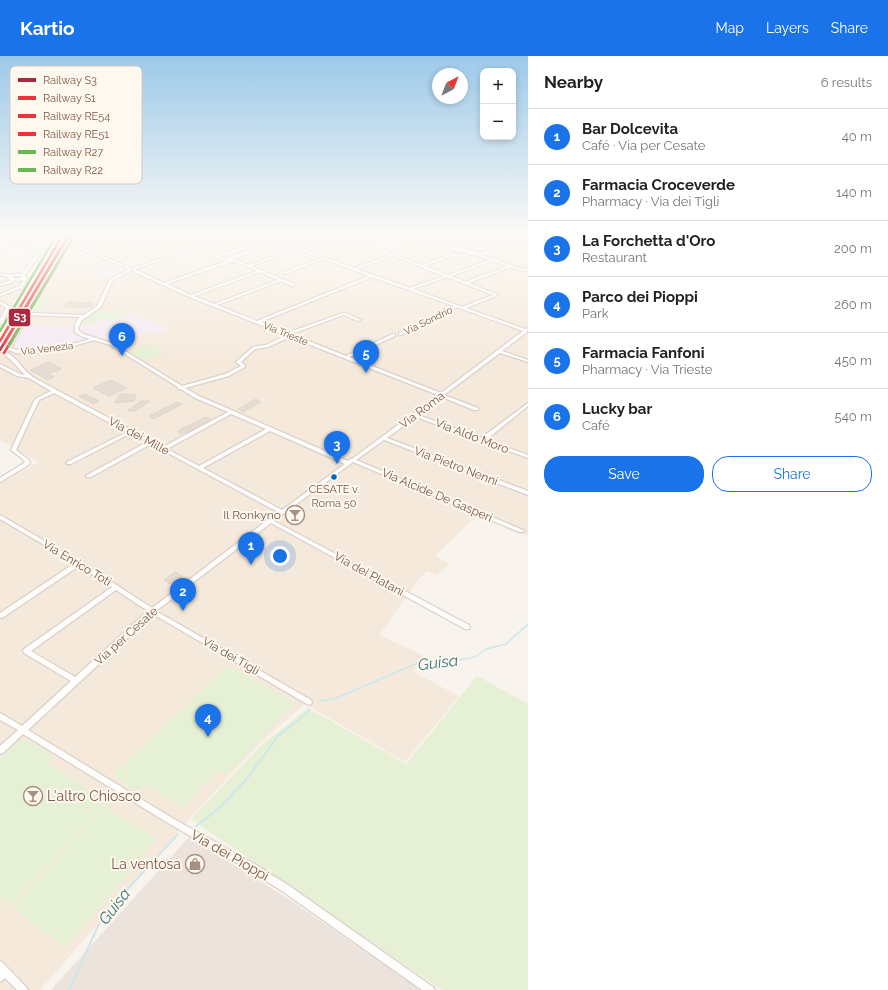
<!DOCTYPE html>
<meta charset="utf-8">
<style>
body{margin:0;font-family:Raleway,sans-serif;background:#f2f2f2;color:#222}
.controls{position:absolute;right:12px;top:12px;display:grid;overflow:hidden;border-radius:8px;box-shadow:0 2px 6px #0003}
.controls button{width:36px;height:36px;display:grid;place-items:center;padding:0;border:0;border-bottom:1px solid #e0e0e0;background:#fff;color:#222;font:20px sans-serif}
.compass{position:absolute;left:432px;top:12px;width:36px;height:36px;border-radius:50%;background:#fff;box-shadow:0 2px 6px #0003;rotate:42deg}
.you{position:absolute;left:280px;top:500px;width:14px;height:14px;margin:-10px;border:3px solid #fff;border-radius:50%;background:#1a73e8;box-shadow:0 0 0 6px #1a73e833}
.badge{display:grid;place-items:center;width:26px;height:26px;border-radius:50%;background:#1a73e8;color:#fff;font-size:13px;font-weight:700}
.pin{position:absolute;translate:-50% -33px;filter:drop-shadow(0 1px 2px #0008)}
.pin::after{content:'';position:absolute;top:21px;width:14px;height:12px;background:inherit;clip-path:polygon(0 0,100% 0,50% 100%)}
.list{margin:0;padding:0;list-style:none}
h2{display:flex;justify-content:space-between;align-items:center;height:52px;margin:0;padding:0 16px;font-size:17px}
h2 small{font-size:13px;font-weight:400;color:#767676}
.list li{display:grid;grid-template-columns:26px 1fr auto;gap:12px;align-items:center;box-sizing:border-box;height:56px;padding:0 16px;border-top:1px solid #e0e0e0}
.list b{display:block;font-size:15px;white-space:nowrap}
.list p{margin:0;font-size:13px;white-space:nowrap;color:#767676}
.list em{font-size:13px;font-style:normal;color:#767676}
.actions{display:flex;gap:8px;padding:12px 16px}
.actions a{flex:1;padding:9px 0;border:1px solid #1a73e8;border-radius:16px;text-align:center;font-size:14px;color:#1a73e8}
.actions .main{background:#1a73e8;color:#fff}
.map{position:relative;flex:none;width:528px;height:934px;overflow:hidden}
header{display:flex;align-items:center;gap:24px;box-sizing:border-box;height:56px;padding:0 20px;background:#1a73e8;color:#fff}
header strong{font-size:19px}
nav{display:flex;gap:22px;margin-inline-start:auto;font-size:14px}
main{display:flex}
aside{flex:1;background:#fff}
.map>svg:first-child{display:block}
</style>
<header>
<strong>Kartio</strong>
<nav><a>Map</a><a>Layers</a><a>Share</a></nav>
</header>
<main>
<div class="map">
<svg width="528" height="934" viewBox="0 0 528 934">
<rect width="100%" height="100%" fill="#f8f3ec"/>
<path fill="#f5e9db" d="M87,177H528V273L525,274H528V480L451,445L351,404L152,552L0,690V427L39,406L0,384V297L6,295L4,293L26,255H25L64,189L69,182Z
M0,217L26,228L0,275Z
M352,406L477,459L435,500L450,508L437,519L427,515L418,524L379,579L435,605L413,614L417,618L459,640L405,706L305,648L262,685L189,763L40,934H0V696L152,557Z"/>
<path fill="#ebe3dc" d="M189,781L290,844L421,934H51Z"/>
<path fill="#f5eaf4" d="M345,177H382L380,178L403,186L380,193L343,178Z
M114,209L126,213L109,222L94,217Z
M132,257L170,273L162,276L152,275L119,289L105,283L88,279L81,274L80,269L94,268L104,263L116,265Z
M27,269L73,270L72,275L74,278L85,283L68,289L20,293L14,288Z"/>
<path fill="#e5f0d5" d="M195,193L208,198L204,199L206,200L192,204L181,198Z
M36,241H51L44,254L28,253Z
M97,255L132,257L116,265L97,263L89,267L79,268L83,261Z
M152,288L166,297L138,305L123,296Z
M229,609L295,647L226,720L218,715L182,752L150,730L134,734L113,718Z
M477,620L528,648V934H442L191,763L265,686L308,652L406,708Z
M22,682L54,700L48,707L107,745L12,849L0,843V703Z
M105,750L156,782L66,892L13,852Z"/>
<g fill="none" stroke-linecap="round" stroke-linejoin="round">
<path stroke="#cbe8eb" stroke-width="1.5" d="M320,645L334,643L420,606L453,605L475,601L486,593L506,588L528,568
M300,662L310,654"/>
<path stroke="#cbe8eb" stroke-width="2" d="M195,771L218,753L246,724L278,680L302,661
M69,934L98,870L117,845L178,778"/>
</g>
<path fill="#e5dcd3" stroke="#e2d6cd" d="M67,246L93,247L91,251H65Z
M49,306L61,313L48,318L54,321L48,324L30,314Z
M111,324L127,332L109,340L93,332Z
M85,338L99,345L93,348L79,340Z
M120,338L136,339L134,345L115,347Z
M256,343L261,346L243,356L238,353Z
M141,345H150L135,355H127Z
M177,346L182,348L154,363L149,360Z
M206,361L211,363L188,376L180,378L177,375Z
M175,516L182,520L170,528L164,524Z"/>
<g fill="none" stroke-linecap="round" stroke-linejoin="round">
<g stroke="#d8d0ca" stroke-width="2.5">
<path id="minor" d="M15,177H21L19,178L0,180V178Z
M153,177H156L146,188L117,206L132,212L241,177H245L132,214L112,225L101,251L82,264L78,272L79,275L83,278L112,287L182,330L225,318L241,310L236,306L253,291L266,289L286,279L187,240L134,216V214H136L164,227L226,205L207,199V197L216,200L267,183L252,178V177H255L264,180L280,177V178L267,181L295,191L337,178L336,177H339L422,209L450,198L444,195L454,191L423,180L433,177H437L428,180L459,191L495,177H499L490,180L512,187L528,181V183L509,191L507,190L482,199L523,213L528,212V214L523,215L510,211L469,227L498,239L466,252L525,273L528,272L527,276L502,295L528,304V306L500,297L444,339L478,352V354H474L442,341L418,359L481,382L528,347V350L486,384L528,399V402L416,361L387,382L528,435V439L384,384L356,404L523,474L524,475L523,476H519L353,406L274,465L469,569L470,571L469,573H465L271,467L156,555L311,644L312,646L311,648L309,649L307,648L153,558L28,674L174,763L253,807L288,829L433,931L435,934H422L282,835L247,813L168,767L23,678L3,697L0,698V690L18,674L0,664V657L22,670L71,625L24,597L23,595L24,593L112,531L79,510L2,562H0V557L75,507L0,463V459L81,506L152,552L278,456L151,388L91,421H87L86,420L87,419L147,386L131,377L71,408H67L66,407L67,406L127,376L54,337L39,344L16,394L29,404L30,408L0,426V422L24,407L25,405L11,394L35,343L51,335L29,322L17,320L0,311V308L20,318L25,319L11,304L2,297V295C12,296 20,309 27,316C30,319 34,322 38,324L163,391L228,356L195,342L181,333H178V331L110,289L94,284L63,293L38,297L26,298L16,297L6,293L28,257L84,259L97,250L110,223L129,213L74,191V189H76L115,205L144,186ZM340,179L390,199L354,212L299,192ZM489,182L508,188L481,197L463,192ZM270,184L276,186L228,202L227,203L220,201ZM279,187L295,193L248,209L237,204H231ZM455,193L468,198L460,199L449,195ZM298,194L320,202L284,216V218H286L323,203L369,220L257,265L217,249L281,225L292,230H294V228L251,210ZM473,198L490,204L448,219L425,210L453,200L463,201ZM393,200L444,220L410,232L357,213ZM493,205L507,210L466,226L451,220ZM231,206H235L257,215L191,239L167,228ZM260,216L278,224L214,248L194,240ZM372,221L454,250L399,277V279H401L457,251L523,275L441,337L349,301L395,280V278H393L346,300L291,278L344,259L358,265L361,264L345,257H343L287,277L261,266ZM447,221L493,239L462,251L413,233ZM30,259L80,261C76,264 74,271 75,276L81,280L90,283C67,290 34,300 10,292ZM290,281L438,339L352,403H350L348,405L199,340L185,332L229,320L245,311V309L241,306L255,293L268,291ZM231,358L266,373L199,410L167,393ZM270,375L345,408L282,454L203,412ZM116,534L148,555L75,621L31,595Z
M211,177H215L192,184L190,183Z
M36,180L50,181L52,182L50,183L36,182L18,188H24L41,197L24,220H26L27,222L22,232L0,240V238L20,230L23,224L19,225L13,224V226L0,230V228L11,224L7,223L9,221L0,219V217L11,219L13,218H22L37,197L22,190L13,189L0,193V191ZM14,220H20L22,221L18,223L12,222Z
M0,245L10,251L2,267L0,268V263L6,251L0,248Z
M0,905L3,907L26,931L28,934H17L5,922L0,926Z"/>
</g>
<use href="#minor" fill="#fefdfc" fill-rule="evenodd"/>
<g stroke="#fff8ee" stroke-width="4.5">
<path id="rail-1" d="M0,294L70,177"/>
</g>
<g stroke="#fff8ee" stroke-width="4.5">
<path id="rail-2" d="M4,297L74,180"/>
</g>
<g stroke="#fff8ee" stroke-width="4.5">
<path id="rail-3" d="M0,285L64,177"/>
</g>
<g stroke="#fff8ee" stroke-width="4.5">
<path id="rail-4" d="M4,288L68,180"/>
</g>
<g stroke="#fff8ee" stroke-width="4.5">
<path id="rail-5" d="M0,275L58,177"/>
</g>
<g stroke="#fff8ee" stroke-width="4.5">
<path id="rail-6" d="M9,290L73,182"/>
</g>
<use href="#rail-1" stroke="#ab2a42" stroke-width="2.5"/>
<use href="#rail-2" stroke="#ee333e" stroke-width="2.5"/>
<use href="#rail-3" stroke="#ee3338" stroke-width="2.5"/>
<use href="#rail-4" stroke="#ee3338" stroke-width="2.5"/>
<use href="#rail-5" stroke="#6ab850" stroke-width="2.5"/>
<use href="#rail-6" stroke="#6ab850" stroke-width="2.5"/>
</g>
<linearGradient id="sky" x2="0" y2="1"><stop stop-color="#9cc9e9"/><stop offset="0.58" stop-color="#fcfaf6"/><stop offset="1" stop-color="#fcfaf6" stop-opacity="0"/></linearGradient>
<rect width="528" height="307" fill="url(#sky)"/>
<defs>
<g id="bar-ring" transform="scale(1)"><circle r="9.5" fill="#fff8ee" stroke="#a78f81" stroke-width="1.5"/><path d="M-6-5H6L.8 .8V4.5H3.5V6h-7V4.5H-.8V.8Z" fill="#a78f81"/></g>
<g id="shop-ring" transform="scale(1)"><circle r="9.5" fill="#fff8ee" stroke="#a78f81" stroke-width="1.5"/><path d="M-5-2.5h2.3a2.7 3.5 0 0 1 5.4 0H5L5.5 6h-11ZM-1.5-2.5h3a1.5 2.3 0 0 0-3 0Z" fill="#a78f81"/></g>
</defs>
<g fill-rule="evenodd">
<use href="#bar-ring" x="295" y="459"/>
<use href="#bar-ring" x="33" y="740"/>
<use href="#shop-ring" x="195" y="808"/>
</g>
<circle fill="#0065bd" stroke="#fff8ee" stroke-width="1.5" cx="334" cy="421" r="3.5"/>
<g text-anchor="middle" stroke-width="4" stroke-linejoin="round" paint-order="stroke">
<g font-size="10" fill="#7b5947" stroke="#fff8ee">
<text transform="translate(428 264) rotate(-26)" y="4">Via Sondrio</text>
<text transform="translate(286 277) rotate(22)" y="4">Via Trieste</text>
<text transform="translate(47 292) rotate(-7)" y="4">Via Venezia</text>
</g>
<g font-size="11" fill="#7b5947" stroke="#fff8ee">
<text x="334" y="437">CESATE v.<tspan x="334" dy="14">Roma 50</tspan></text>
</g>
<g font-size="12" fill="#7b5947" stroke="#fff8ee">
<text transform="translate(422 354) rotate(-37)" y="4">Via Roma</text>
<text transform="translate(139 380) rotate(28)" y="4">Via dei Mille</text>
<text transform="translate(472 380) rotate(21)" y="4">Via Aldo Moro</text>
<text transform="translate(456 410) rotate(21)" y="4">Via Pietro Nenni</text>
<text transform="translate(437 439) rotate(23)" y="4">Via Alcide De Gasperi</text>
<text transform="translate(77 507) rotate(31)" y="4">Via Enrico Toti</text>
<text transform="translate(369 518) rotate(29)" y="4">Via dei Platani</text>
<text transform="translate(126 580) rotate(-42)" y="4">Via per Cesate</text>
<text transform="translate(231 600) rotate(30)" y="4">Via dei Tigli</text>
</g>
<g font-size="12" fill="#7b5947" stroke="#fff8ee" text-anchor="end">
<text x="281" y="463">Il Ronkyno</text>
</g>
<g font-size="14" fill="#7b5947" stroke="#fff8ee" text-anchor="start">
<text x="47" y="745">L'altro Chiosco</text>
<text x="181" y="813" text-anchor="end">La ventosa</text>
</g>
<g font-size="14" fill="#7b5947" stroke="#fff8ee">
<text transform="translate(230 799) rotate(30)" y="5">Via dei Pioppi</text>
</g>
<g font-size="16" font-style="italic" fill="#397782" stroke="#fff8ee">
<text transform="translate(438 606) rotate(-7)" y="6">Guisa</text>
<text transform="translate(114 850) rotate(-52)" y="6">Guisa</text>
</g>
</g>
<rect x="10" y="10" width="132" height="118" rx="6" fill="#fff8ee" stroke="#d7c8bc" stroke-width="1"/>
<rect x="18" y="22" width="18" height="4" fill="#ab2a42"/>
<rect x="18" y="40" width="18" height="4" fill="#ee333e"/>
<rect x="18" y="58" width="18" height="4" fill="#ee3338"/>
<rect x="18" y="76" width="18" height="4" fill="#ee3338"/>
<rect x="18" y="94" width="18" height="4" fill="#6ab850"/>
<rect x="18" y="112" width="18" height="4" fill="#6ab850"/>
<g font-size="11" fill="#7b5947">
<text x="43" y="28">Railway S3</text>
<text x="43" y="46">Railway S1</text>
<text x="43" y="64">Railway RE54</text>
<text x="43" y="82">Railway RE51</text>
<text x="43" y="100">Railway R27</text>
<text x="43" y="118">Railway R22</text>
</g>
<rect stroke="#fff8ee" stroke-width="1.5" x="8" y="252" width="23" height="19" rx="4" fill="#ab2a42"/>
<g font-size="11" text-anchor="middle" font-weight="bold" fill="#fff">
<text x="20" y="265">S3</text>
</g>
</svg>
<div class="controls">
<button>+</button>
<button>−</button>
</div>
<svg class="compass" viewBox="-18 -18 36 36"><path d="M0-13l5 13h-10z" fill="#e53935"/><path d="M0 13l5-13h-10z" fill="#767676"/></svg>
<div class="you"></div>
<div class="pin badge" style="left:251px;top:509px">1</div>
<div class="pin badge" style="left:183px;top:555px">2</div>
<div class="pin badge" style="left:337px;top:408px">3</div>
<div class="pin badge" style="left:208px;top:681px">4</div>
<div class="pin badge" style="left:366px;top:317px">5</div>
<div class="pin badge" style="left:122px;top:300px">6</div>
</div>
<aside>
<h2>Nearby<small>6 results</small></h2>
<ul class="list">
<li><span class="badge">1</span><div><b>Bar Dolcevita</b><p>Café · Via per Cesate</p></div><em>40 m</em></li>
<li><span class="badge">2</span><div><b>Farmacia Croceverde</b><p>Pharmacy · Via dei Tigli</p></div><em>140 m</em></li>
<li><span class="badge">3</span><div><b>La Forchetta d'Oro</b><p>Restaurant</p></div><em>200 m</em></li>
<li><span class="badge">4</span><div><b>Parco dei Pioppi</b><p>Park</p></div><em>260 m</em></li>
<li><span class="badge">5</span><div><b>Farmacia Fanfoni</b><p>Pharmacy · Via Trieste</p></div><em>450 m</em></li>
<li><span class="badge">6</span><div><b>Lucky bar</b><p>Café</p></div><em>540 m</em></li>
</ul>
<div class="actions"><a class="main">Save</a><a>Share</a></div>
</aside>
</main>
